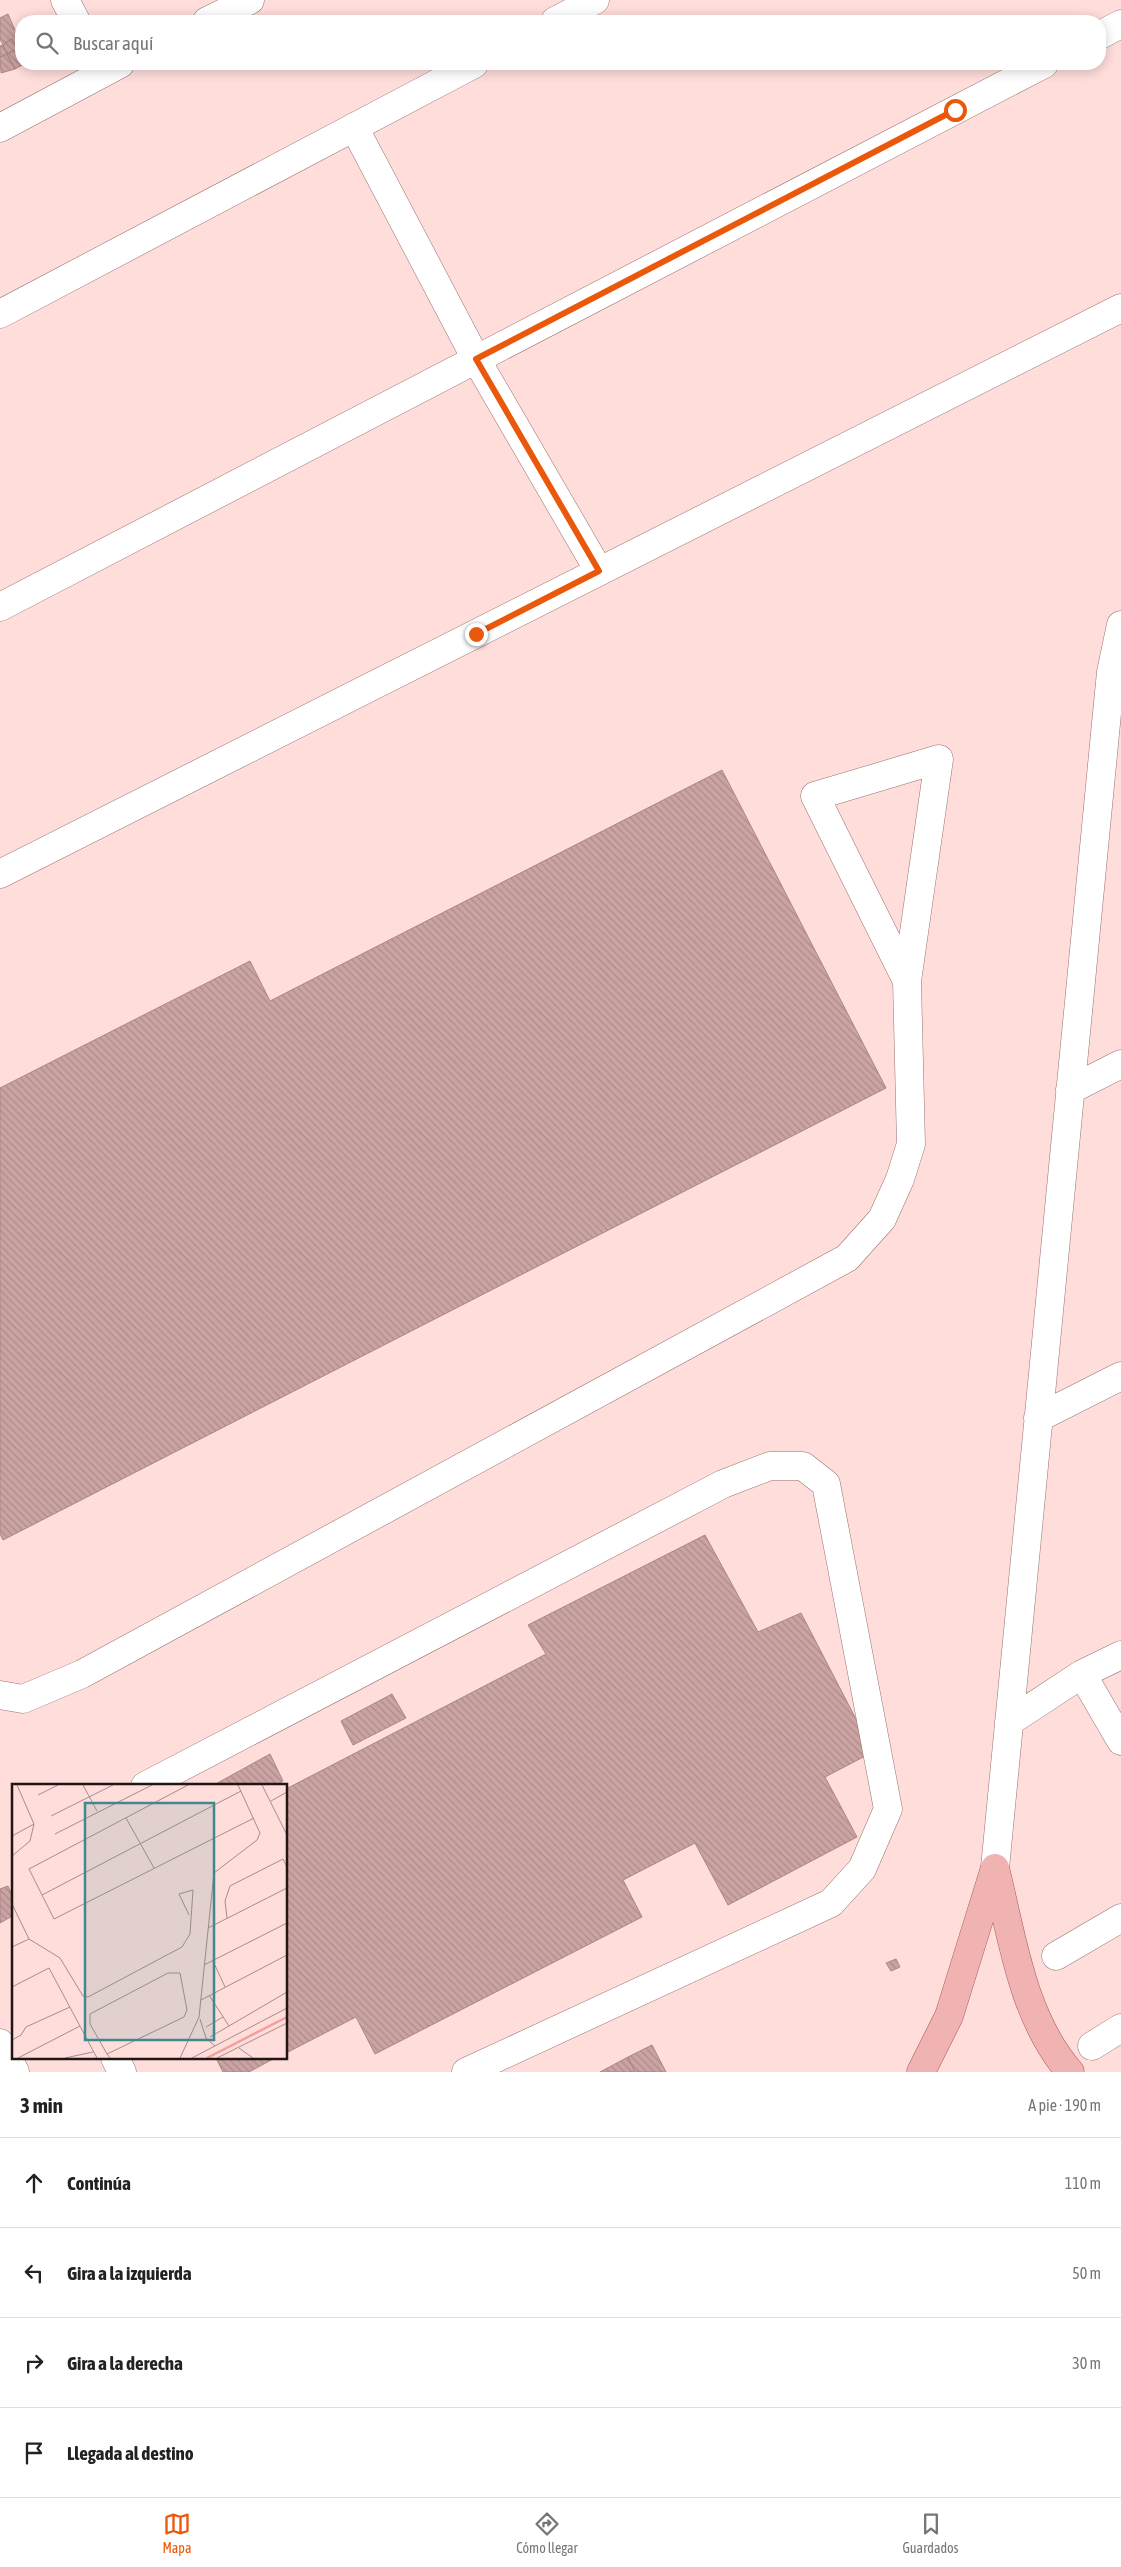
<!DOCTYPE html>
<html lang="es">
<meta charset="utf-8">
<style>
body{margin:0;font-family:"Asap Condensed",sans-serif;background:#f6f6f6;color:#222}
.stop{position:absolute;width:15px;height:15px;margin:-11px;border:4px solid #ea580c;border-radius:50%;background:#fff}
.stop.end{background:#ea580c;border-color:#fff;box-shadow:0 1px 5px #0008}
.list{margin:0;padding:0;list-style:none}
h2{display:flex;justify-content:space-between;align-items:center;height:65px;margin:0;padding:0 20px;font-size:21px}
h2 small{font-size:16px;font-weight:400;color:#767676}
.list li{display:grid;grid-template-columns:32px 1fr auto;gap:15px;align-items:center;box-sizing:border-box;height:90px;padding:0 20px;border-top:1px solid #e0e0e0}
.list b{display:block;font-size:19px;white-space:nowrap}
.list em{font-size:16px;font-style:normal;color:#767676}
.icon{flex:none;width:28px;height:28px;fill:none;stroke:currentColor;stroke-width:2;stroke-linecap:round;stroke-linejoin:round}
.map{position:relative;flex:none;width:1121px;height:2072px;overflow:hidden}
.search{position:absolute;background:#fff;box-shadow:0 2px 12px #0003;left:15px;right:15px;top:15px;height:55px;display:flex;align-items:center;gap:12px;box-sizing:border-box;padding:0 18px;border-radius:20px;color:#767676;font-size:19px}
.sheet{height:425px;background:#fff}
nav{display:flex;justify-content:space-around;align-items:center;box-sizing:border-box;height:70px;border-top:1px solid #e0e0e0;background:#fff;font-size:14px;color:#767676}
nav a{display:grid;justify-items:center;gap:2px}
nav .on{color:#ea580c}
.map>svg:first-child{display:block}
</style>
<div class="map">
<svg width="1121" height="2072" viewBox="0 0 1121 2072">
<defs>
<pattern id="building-back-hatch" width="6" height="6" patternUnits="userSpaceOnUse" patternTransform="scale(1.25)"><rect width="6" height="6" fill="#caa3a2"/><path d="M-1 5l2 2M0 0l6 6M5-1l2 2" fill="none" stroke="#ad8b8b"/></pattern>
</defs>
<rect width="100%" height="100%" fill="#fedddb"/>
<path fill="url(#building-back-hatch)" stroke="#ac8685" d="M8,14L21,44V64H24L15,69L7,54L17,49L12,39L3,45L0,39V18Z
M12,39L17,49L7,54L3,45Z
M3,45L7,54L0,57V46Z
M7,54L15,69L1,73L0,57Z
M722,770L886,1088L3,1540L0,1534V1088L250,961L270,1001Z
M705,1535L758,1632L801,1613L873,1752L825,1777L857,1837L728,1905L695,1843L623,1880L642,1917L375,2054L356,2017L286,2053V1789L546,1654L528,1625Z
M392,1694L406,1718L353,1745L341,1721Z
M270,1754L283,1781L274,1786H212Z
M8,1886L14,1899V1915L0,1923V1889Z
M896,1959L900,1967L891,1971L886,1963Z
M652,2045L666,2072H635L628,2057Z
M628,2057L635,2072H600Z
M216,2058H275L249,2072H223Z"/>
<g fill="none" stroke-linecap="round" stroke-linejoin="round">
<g stroke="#977371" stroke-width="29">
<path id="minor" d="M65,0L76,21
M207,21L250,0
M555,21L595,0
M1100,35L1121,24
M354,127L476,359L599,571
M0,128L120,64
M0,314L474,64
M0,607L1044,64
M0,874L1121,308
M1070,1090L1121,1064
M1038,1418L1121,1376
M1082,1674L1121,1741
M0,1695L23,1699L82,1674L847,1258L882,1219L900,1179L911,1144L907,981L939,759L815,796L907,981
M1009,1722L1082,1674L1121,1655
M145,1786L723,1484L770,1466H803L826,1484L888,1809L862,1869L831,1903L466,2072
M995,1868L1111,672L1121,625
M1056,1956L1121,1918
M0,2043L15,2072
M1092,2046L1121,2028
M115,2058L122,2072"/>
</g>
<g stroke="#a35a59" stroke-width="29">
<path id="major" d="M995,1868C1012,1936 1022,2017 1070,2072
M921,2072L949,2016L995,1868"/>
</g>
<use href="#minor" stroke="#fff" stroke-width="28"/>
<use href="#major" stroke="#f1b2b2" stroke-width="28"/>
</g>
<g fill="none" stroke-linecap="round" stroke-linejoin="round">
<path stroke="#ea580c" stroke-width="6" d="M476,634L599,571L476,359L955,110"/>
</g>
<g transform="translate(12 1784)">
<rect width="275" height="275" fill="#fedddb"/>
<path fill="none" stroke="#f49f9c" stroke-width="2.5" d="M195,274L275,233"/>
<path fill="none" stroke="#a68d8b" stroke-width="1" d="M71,1L85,27M176,1L17,85L42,135L242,34M250,1L275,51M26,11L46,1M259,17L275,8M39,32L101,1M114,34L142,84M43,50L140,1M0,52L22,40M0,72L18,57L22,40L5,1M30,111L229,7M0,120L17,155L0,163M215,134L213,117L218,102L271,75L275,83M196,144L275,104M17,155L48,174L71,212L76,213L170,163L178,150L181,106L167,110L177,131M201,177L213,203M192,181L275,139M0,203L37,184L85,274M197,211L217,242L275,208M189,216L275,171M187,233L202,89L245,56L248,49L226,1M188,235L194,254L203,262M194,243L211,233M198,253L217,242M0,256L9,251L14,243L58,223M227,264L241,274M95,270L172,233L175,226L168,189H156L78,230V240L95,270L98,274M6,274L68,242M53,274L81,268M168,274L187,233M180,274L275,224M205,274L275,239"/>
<path fill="#41898e" fill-opacity="0.15" stroke="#41898e" stroke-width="2.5" d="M73,19H202V256H73Z"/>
<rect width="275" height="275" fill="none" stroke="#231514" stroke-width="2.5"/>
</g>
</svg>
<div class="stop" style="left:955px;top:110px"></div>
<div class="stop end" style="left:476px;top:634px"></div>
<div class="search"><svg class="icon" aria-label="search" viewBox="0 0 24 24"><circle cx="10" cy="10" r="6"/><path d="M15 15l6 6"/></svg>Buscar aquí</div>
</div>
<section class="sheet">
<h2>3 min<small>A pie · 190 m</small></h2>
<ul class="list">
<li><svg class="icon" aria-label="ahead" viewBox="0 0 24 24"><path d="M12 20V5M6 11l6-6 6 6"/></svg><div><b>Continúa</b></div><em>110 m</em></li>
<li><svg class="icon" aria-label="left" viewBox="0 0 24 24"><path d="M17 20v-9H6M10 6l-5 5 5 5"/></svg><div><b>Gira a la izquierda</b></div><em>50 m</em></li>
<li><svg class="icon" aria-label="right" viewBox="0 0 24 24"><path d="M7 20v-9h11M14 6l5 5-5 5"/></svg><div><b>Gira a la derecha</b></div><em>30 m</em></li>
<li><svg class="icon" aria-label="arrive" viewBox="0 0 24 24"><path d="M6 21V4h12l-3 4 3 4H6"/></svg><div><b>Llegada al destino</b></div></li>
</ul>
</section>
<nav>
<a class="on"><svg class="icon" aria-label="map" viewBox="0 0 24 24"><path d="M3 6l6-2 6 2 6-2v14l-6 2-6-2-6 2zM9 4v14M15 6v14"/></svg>Mapa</a>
<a><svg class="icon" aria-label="directions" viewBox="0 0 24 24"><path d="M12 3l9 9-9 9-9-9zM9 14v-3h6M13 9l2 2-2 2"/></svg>Cómo llegar</a>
<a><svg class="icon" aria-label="saved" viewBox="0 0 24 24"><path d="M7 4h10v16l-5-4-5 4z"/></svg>Guardados</a>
</nav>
